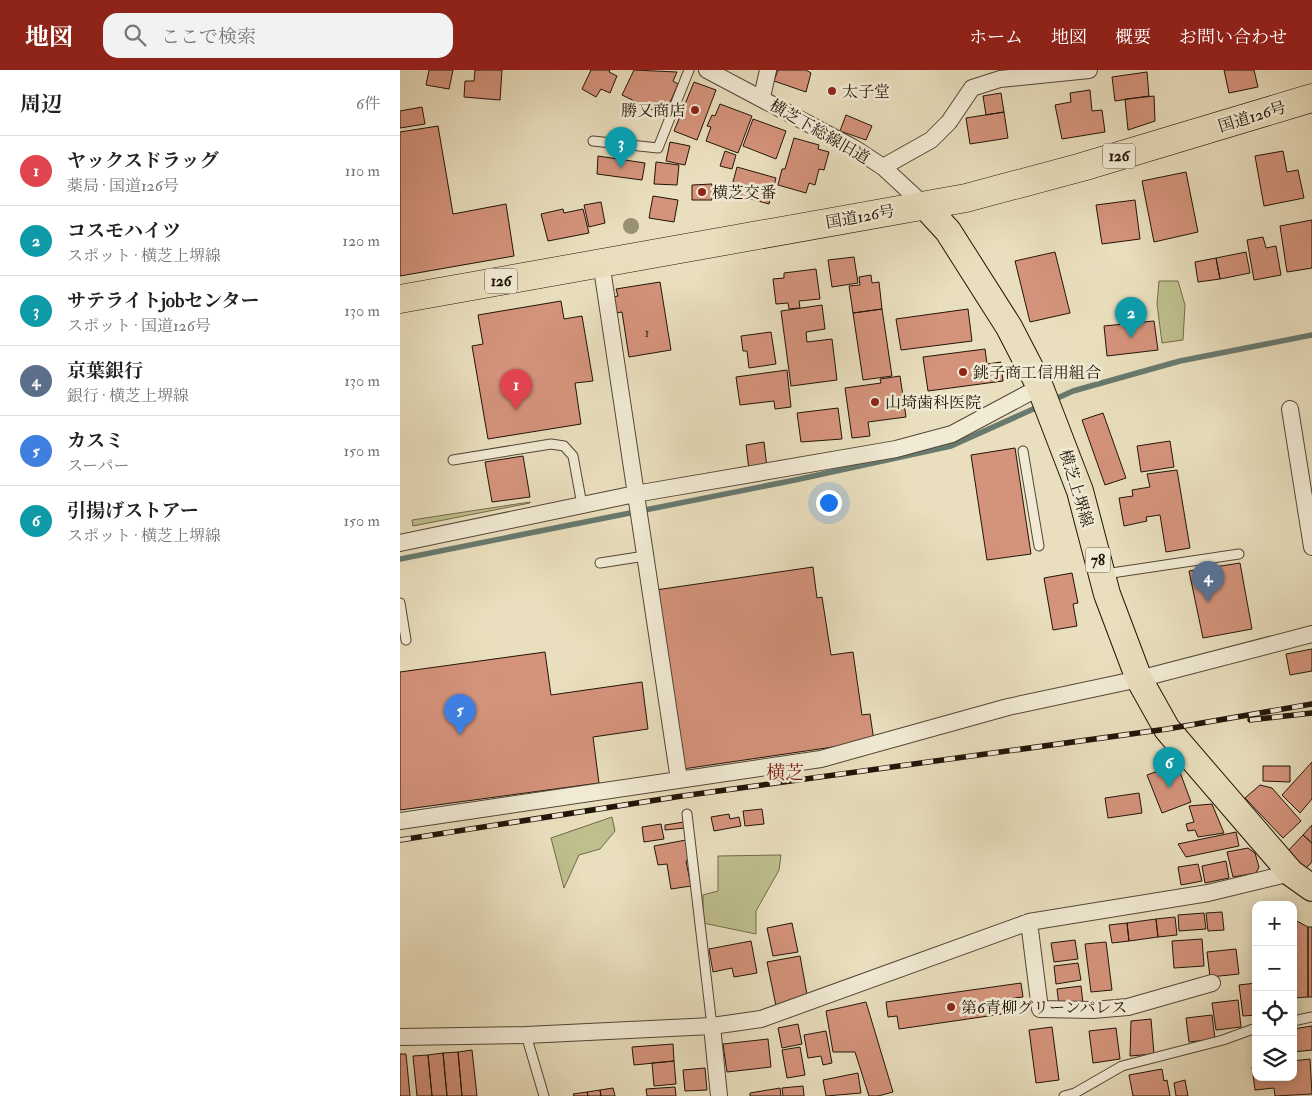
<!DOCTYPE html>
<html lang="ja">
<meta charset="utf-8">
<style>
body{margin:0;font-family:"IM FELL Double Pica","Noto Serif JP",serif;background:#f2f2f2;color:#222}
.controls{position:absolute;right:15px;bottom:15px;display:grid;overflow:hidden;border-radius:10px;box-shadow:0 2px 12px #0003}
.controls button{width:45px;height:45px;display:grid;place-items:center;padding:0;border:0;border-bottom:1px solid #e0e0e0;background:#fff;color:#222;font:25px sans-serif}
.you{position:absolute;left:428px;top:432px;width:18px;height:18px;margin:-12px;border:4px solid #fff;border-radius:50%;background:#1a73e8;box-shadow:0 0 0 8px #1a73e833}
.badge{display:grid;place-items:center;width:32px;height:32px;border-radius:50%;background:#8f2418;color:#fff;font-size:16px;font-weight:700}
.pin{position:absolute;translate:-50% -41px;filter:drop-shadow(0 1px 2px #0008)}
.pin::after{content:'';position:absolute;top:26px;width:18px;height:15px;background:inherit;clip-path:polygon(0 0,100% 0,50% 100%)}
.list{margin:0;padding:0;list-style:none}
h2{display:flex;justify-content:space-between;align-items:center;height:65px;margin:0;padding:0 20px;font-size:21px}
h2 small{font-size:16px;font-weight:400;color:#767676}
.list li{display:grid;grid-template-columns:32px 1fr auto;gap:15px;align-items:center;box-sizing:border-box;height:70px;padding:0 20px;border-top:1px solid #e0e0e0}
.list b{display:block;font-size:19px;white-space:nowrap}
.list p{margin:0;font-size:16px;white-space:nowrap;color:#767676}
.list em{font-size:16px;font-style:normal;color:#767676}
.icon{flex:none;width:28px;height:28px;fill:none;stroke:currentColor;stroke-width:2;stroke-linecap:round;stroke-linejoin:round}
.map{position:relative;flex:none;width:912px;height:1026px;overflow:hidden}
header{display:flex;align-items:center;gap:30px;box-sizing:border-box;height:70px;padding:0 25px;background:#8f2418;color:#fff}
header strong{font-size:24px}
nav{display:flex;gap:28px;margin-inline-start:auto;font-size:18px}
.search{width:350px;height:45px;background:#f2f2f2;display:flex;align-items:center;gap:12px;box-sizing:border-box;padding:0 18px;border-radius:15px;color:#767676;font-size:19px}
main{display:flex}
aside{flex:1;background:#fff}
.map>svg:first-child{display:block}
</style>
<header>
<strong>地図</strong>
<div class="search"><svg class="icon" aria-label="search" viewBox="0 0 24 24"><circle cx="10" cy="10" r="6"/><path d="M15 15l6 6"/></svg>ここで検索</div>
<nav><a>ホーム</a><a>地図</a><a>概要</a><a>お問い合わせ</a></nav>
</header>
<main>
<aside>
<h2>周辺<small>6件</small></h2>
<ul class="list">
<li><span class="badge" style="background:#e0444e">1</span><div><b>ヤックスドラッグ</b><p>薬局 · 国道126号</p></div><em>110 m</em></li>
<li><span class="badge" style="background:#0f9aa8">2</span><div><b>コスモハイツ</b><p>スポット · 横芝上堺線</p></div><em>120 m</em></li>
<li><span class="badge" style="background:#0f9aa8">3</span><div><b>サテライトjobセンター</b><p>スポット · 国道126号</p></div><em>130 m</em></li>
<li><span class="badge" style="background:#5c6f8a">4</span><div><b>京葉銀行</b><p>銀行 · 横芝上堺線</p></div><em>130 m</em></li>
<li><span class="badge" style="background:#3f7fe0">5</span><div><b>カスミ</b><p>スーパー</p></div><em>150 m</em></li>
<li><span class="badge" style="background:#0f9aa8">6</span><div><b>引揚げストアー</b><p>スポット · 横芝上堺線</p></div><em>150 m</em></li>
</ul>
</aside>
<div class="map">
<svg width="912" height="1026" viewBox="0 0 912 1026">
<rect width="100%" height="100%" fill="#e9debd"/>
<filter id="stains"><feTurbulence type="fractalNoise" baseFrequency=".004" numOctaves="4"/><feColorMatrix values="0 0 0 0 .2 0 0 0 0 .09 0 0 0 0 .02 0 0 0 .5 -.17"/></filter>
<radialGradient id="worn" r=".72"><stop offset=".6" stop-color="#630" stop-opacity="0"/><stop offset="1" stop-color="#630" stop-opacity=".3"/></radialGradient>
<path fill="#bebf8c" stroke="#706a4a" d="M759,211H778L785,235L783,270L762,273L757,234Z
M130,432V433L13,456L12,450Z
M212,747L215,761L200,779L179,785L164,818L151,768Z
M381,785L379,800L356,841V864L303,853V825L318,821V786Z"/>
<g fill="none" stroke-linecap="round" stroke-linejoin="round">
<path stroke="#68796e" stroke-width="5.5" d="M653,330L673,321L780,291L912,265
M0,489L395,410L551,376L640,336"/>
</g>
<path fill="#d4937b" stroke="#221409" d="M29,0H53L49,19L26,15Z
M75,0H102L100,30L64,27L65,11H74Z
M191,0H210L209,2L217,6L210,23L201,19L196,27L182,19Z
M234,0L277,2L273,11L278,14L269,35L264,33L259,43L222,25Z
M378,0H406L411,3L406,22L374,11Z
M824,0H854L858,17L829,23Z
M747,2L749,26L715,31L712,7Z
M294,12L316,20L297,70L274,61Z
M690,20L692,41L702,40L705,62L662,69L655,35L671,32L670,23Z
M601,23L604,42L586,45L583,26Z
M754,26L755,51L728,60L725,29Z
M320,34L352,46L338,83L306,71L311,57L307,56L312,45L315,46Z
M22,37L25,54L0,58V41Z
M604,42L608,68L570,74L566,48Z
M446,45L472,56L466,70L440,61Z
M353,49L386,61L376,89L343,76Z
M38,56L53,144L106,134L114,186L0,206V62Z
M394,68L419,75L418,79L429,82L424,100L419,99L415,115L409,113L406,123L378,115L382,99H385Z
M270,72L290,76L285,95L266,91Z
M325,81L336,85L332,99L320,96Z
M883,81L887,102L898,100L904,128L864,136L855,86Z
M198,86L245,93L242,110L197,104Z
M256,92L279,95L277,115L254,114Z
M337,97L376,108L369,134L330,123Z
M786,102L798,162L754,172L742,111Z
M312,114V130H292V115Z
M253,126L278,130L274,152L249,148Z
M735,130L740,169L702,174L696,135Z
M201,132L205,153L189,157L184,135Z
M163,139L164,143L183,139L189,163L148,171L141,144Z
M912,150V198L887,202L880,156Z
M863,167L866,178L876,176L881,205L854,210L847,170Z
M655,182L670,243L630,252L615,191Z
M846,182L850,203L820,209L816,188Z
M454,187L458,213L432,217L428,190Z
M816,188L820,209L798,212L795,192Z
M416,199L420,229L399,231L400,238L389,239L388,233L376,234L373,209L384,208V203Z
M471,205L472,213L479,212L482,239L453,243L449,216L460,215L459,207Z
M260,212L271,280L229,287L222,242L216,243L213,227L218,226L216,219Z
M161,231L164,249L182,246L193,311L175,313L181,354L88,369L72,276L83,274L78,245Z
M422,235L425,259L406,262L407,272L432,269L437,310L391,316L381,241Z
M482,239L492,306L463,310L453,243Z
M568,239L572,271L501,280L496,249Z
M754,251L758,280L707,286L704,256Z
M371,262L376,294L349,298L347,281H343L341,266Z
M585,279L587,294L601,292L603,311L528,321L523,287Z
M387,300L391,337L375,339L374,331L340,335L336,307Z
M500,306L506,347L468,352L470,366L452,368L445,318L481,313L480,309Z
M438,338L442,369L401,372L397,343Z
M703,343L726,408L705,415L682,350Z
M770,371L774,397L741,402L737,376Z
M364,372L367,398L349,400L346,375Z
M615,378L631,484L587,490L571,385Z
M123,386L130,427L92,432L85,392Z
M777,400L790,478L766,482L760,445L746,447L747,451L724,456L719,428L733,426L732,420L750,417L747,404Z
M840,493L852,559L803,568L789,501Z
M413,497L417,528L422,527L431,585L453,582L462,645L470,644L474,671L283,699L256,520Z
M672,503L678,533L673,534L677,556L653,560L644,508Z
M912,579V601L890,605L886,584Z
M145,582L151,625L242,612L248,659L193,667L199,713L0,740V602Z
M912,692V729L900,743L882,725Z
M777,694L791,732L762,743L747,705Z
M863,696H890V712L863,711Z
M860,715L872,718L901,751L883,768L845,728Z
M739,723L742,743L708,748L705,728Z
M812,734L824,763L798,767L795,760L788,761L786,754L794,752L789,736Z
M362,739L364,754L345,756L343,741Z
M329,744L330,749L339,747L341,756L314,761L311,747Z
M284,752L285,758L265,760V755Z
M261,754L264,769L244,772L242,757Z
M912,755V773L903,765Z
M836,762L839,776L786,787L778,774Z
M903,765L912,773V792L905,799L887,782Z
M286,770L290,790L286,791L291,816L271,819L267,794L258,795L254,776Z
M848,778L855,783L859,797L856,803L833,807L827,782Z
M826,791L829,808L805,813L802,796Z
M798,794L802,811L781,815L778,797Z
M822,842L824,860L808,861L806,843Z
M804,843L806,859L779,861L778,845Z
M775,847L777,865L758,867L756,849Z
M756,849L758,867L729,871L727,853Z
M893,849L908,857V927L893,928Z
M392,853L398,882L373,886L367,858Z
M727,853L729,871L712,873L709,855Z
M908,857H912V927H908Z
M802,869L804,896L774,898L772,871Z
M675,870L678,889L654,892L651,873Z
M351,871L357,903L334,907L332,898L313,902L309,879Z
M706,872L712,920L691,922L685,874Z
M836,879L839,904L810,907L807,882Z
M400,886L408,930L376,936L367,892Z
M678,893L681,910L656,914L654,896Z
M621,913L623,927L614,928L616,942L499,959L497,946L488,947L486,932Z
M856,913V945L843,946L839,915Z
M681,916L683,933L659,936L657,919Z
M838,930L841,957L816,960L812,933Z
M466,932L493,1022L478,1026H469L455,982H433L426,941Z
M812,945L815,969L789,972L786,948Z
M751,949L754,984L730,986L731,951Z
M398,954L402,974L382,978L378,958Z
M912,956V980L893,982V959Z
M652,957L659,1010L636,1013L629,960Z
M716,958L720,989L693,993L689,961Z
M426,961L432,993L423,995L421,986L408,988L404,965Z
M368,969L371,997L327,1002L323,974Z
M273,974L274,991L234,995L232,977Z
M400,977L405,1005L387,1008L382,980Z
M72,980L77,1026H62L58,982Z
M58,982L62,1026H47L43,983Z
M43,983L47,1026H32L28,985Z
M0,984H6L10,1026H0Z
M28,985L32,1026H17L13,986Z
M910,989L912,1024L875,1026L874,1018L855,1020L852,997L856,996V1007H893V991Z
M274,991L276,1014L254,1016L252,993Z
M305,998L307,1020L285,1021L283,1000Z
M762,999L764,1011L767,1010L770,1026H733L729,1005Z
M458,1003L461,1023L426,1026L423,1010Z
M785,1010L788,1026H776L774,1013Z
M403,1016L404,1026H383L382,1018Z
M275,1017L276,1026H247L246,1019Z
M213,1018L215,1026H201L200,1020Z
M380,1018L381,1026H350V1023Z
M200,1020L201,1026H188L187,1022Z
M187,1022L188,1026H174L173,1024Z"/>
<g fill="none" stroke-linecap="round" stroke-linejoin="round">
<g stroke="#544636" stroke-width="11">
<path id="lane" d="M193,71L258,78L289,0
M623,381L639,476
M53,390L151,374L164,376L173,386L182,435
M200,493L245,486
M705,504L839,484
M0,533L6,570
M287,744L312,956
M893,951L912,947
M126,965L144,1026
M664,1026L675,1023L722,996L823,970L856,958"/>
</g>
<g stroke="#544636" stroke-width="18">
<path id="street" d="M307,0L454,78L483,97L524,135
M362,27L368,0
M483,97L531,70L549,52L572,18L600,9L689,0
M201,192L279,710
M890,339L912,477
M0,473L235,424L496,379L552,364L640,317
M0,751L421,689L608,637L739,609L912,564
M629,852L640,939L693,940L728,937L812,913
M312,956L319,1026
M0,967L126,965L312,956L361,949L629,852L808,823L891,803"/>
</g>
<g stroke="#221409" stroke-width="28">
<path id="primary" d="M524,135L548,161L609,257L640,317L680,421L707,524L739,609L767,659L891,803L912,818"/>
</g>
<g stroke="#221409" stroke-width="29">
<path id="highway" d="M0,229L566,128L682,97L912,28"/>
</g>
<use href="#lane" stroke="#f1ead4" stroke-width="9"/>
<use href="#street" stroke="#f1ead4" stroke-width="16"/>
<use href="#primary" stroke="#e9debd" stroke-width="26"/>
<use href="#highway" stroke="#e9debd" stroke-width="28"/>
<g stroke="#221409" stroke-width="5.5">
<path id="rail" d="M850,650L912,643
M0,770L282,726L767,659L912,634"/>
</g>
<use href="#rail" stroke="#f1ead4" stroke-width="4" stroke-dasharray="11" stroke-linecap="butt"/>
</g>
<circle fill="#9a9073" cx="231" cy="156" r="8"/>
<g fill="#8f2418" stroke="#f1ead4" stroke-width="2">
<circle cx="432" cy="21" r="5"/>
<circle cx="295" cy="40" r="5"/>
<circle cx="302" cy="122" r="5"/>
<circle cx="563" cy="302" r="5"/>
<circle cx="475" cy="332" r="5"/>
<circle cx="551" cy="937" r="5"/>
</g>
<g text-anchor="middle" stroke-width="5" stroke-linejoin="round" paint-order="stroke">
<g font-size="14" fill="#4e3426">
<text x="247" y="267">1</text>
</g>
<g fill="#f1ead4" stroke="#605446" stroke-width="1">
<rect x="703" y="73.5" width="32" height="25" rx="4"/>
<rect x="85" y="198.5" width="32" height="25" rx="4"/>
<rect x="685.5" y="477.5" width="25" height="25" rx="4"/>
</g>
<g font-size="15" font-weight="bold" fill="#221409">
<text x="719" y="91">126</text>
<text x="101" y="216">126</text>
<text x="698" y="495">78</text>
</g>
<g font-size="16" fill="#221409" stroke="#f1ead4" text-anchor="start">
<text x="442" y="27">太子堂</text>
<text x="285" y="46" text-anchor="end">勝又商店</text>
<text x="312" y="128">横芝交番</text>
<text x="573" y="308">銚子商工信用組合</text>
<text x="485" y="338">山埼歯科医院</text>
<text x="561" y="943">第6青柳グリーンパレス</text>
</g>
<g font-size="16" fill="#221409" stroke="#f1ead4">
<text transform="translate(852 46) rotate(-17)" y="6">国道126号</text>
<text transform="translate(420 61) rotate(30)" y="6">横芝下総線旧道</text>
<text transform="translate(460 146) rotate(-10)" y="6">国道126号</text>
<text transform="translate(677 418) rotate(73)" y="6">横芝上堺線</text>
</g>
<g font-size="19" fill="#7a1f14" stroke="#f1ead4">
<text x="385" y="709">横芝</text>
</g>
</g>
<rect width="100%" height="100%" filter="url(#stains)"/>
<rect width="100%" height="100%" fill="url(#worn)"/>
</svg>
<div class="controls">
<button>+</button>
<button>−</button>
<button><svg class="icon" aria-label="locate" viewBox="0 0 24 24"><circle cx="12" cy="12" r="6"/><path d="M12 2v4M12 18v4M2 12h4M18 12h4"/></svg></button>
<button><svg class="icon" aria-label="layers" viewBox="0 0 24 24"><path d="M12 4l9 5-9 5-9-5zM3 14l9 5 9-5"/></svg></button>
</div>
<div class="you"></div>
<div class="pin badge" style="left:116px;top:340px;background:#e0444e">1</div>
<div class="pin badge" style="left:731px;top:268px;background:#0f9aa8">2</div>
<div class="pin badge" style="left:221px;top:98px;background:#0f9aa8">3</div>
<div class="pin badge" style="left:808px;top:532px;background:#5c6f8a">4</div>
<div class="pin badge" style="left:60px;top:665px;background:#3f7fe0">5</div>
<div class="pin badge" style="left:769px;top:718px;background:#0f9aa8">6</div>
</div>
</main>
